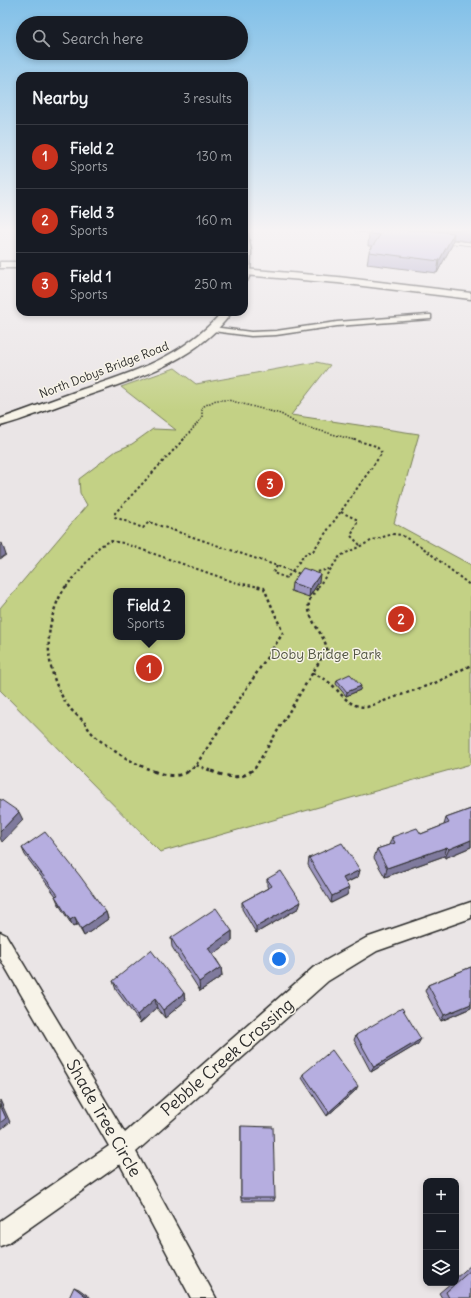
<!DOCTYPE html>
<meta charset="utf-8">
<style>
body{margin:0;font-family:Delius,sans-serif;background:#242831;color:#f1f3f6}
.controls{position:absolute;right:12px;bottom:12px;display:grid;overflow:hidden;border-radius:8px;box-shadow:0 2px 6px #0003}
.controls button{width:36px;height:36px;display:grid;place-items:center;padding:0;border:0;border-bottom:1px solid #363941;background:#171b24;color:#f1f3f6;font:20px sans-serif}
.you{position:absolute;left:279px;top:959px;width:14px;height:14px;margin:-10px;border:3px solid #fff;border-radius:50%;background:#1a73e8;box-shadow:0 0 0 6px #1a73e833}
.badge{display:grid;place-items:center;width:26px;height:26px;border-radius:50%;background:#c8321e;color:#fff;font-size:13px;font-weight:700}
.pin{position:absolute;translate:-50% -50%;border:2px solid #fff;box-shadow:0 1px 4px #0006}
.popup{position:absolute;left:113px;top:588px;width:72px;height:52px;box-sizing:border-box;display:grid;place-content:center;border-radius:8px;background:#171b24;filter:drop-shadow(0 1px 3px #0005);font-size:13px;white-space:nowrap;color:#9ea1a6}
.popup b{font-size:15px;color:#f1f3f6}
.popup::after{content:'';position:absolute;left:50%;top:100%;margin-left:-8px;border:8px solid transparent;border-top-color:#171b24}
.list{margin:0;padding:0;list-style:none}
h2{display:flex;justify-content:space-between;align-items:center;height:52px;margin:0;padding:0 16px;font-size:17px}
h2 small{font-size:13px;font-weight:400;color:#9ea1a6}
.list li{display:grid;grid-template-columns:26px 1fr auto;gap:12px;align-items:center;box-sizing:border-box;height:64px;padding:0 16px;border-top:1px solid #363941}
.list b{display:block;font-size:15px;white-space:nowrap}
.list p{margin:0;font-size:13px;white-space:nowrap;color:#9ea1a6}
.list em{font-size:13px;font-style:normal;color:#9ea1a6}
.icon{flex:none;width:22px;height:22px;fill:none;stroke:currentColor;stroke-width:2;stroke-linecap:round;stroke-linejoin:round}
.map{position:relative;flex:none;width:471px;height:1298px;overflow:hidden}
.search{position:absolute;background:#171b24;box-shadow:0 2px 6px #0003;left:16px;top:16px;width:232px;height:44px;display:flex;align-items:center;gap:10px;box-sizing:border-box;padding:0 14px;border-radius:22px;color:#9ea1a6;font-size:15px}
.panel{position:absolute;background:#171b24;box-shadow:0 2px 6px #0003;left:16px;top:72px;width:232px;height:244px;border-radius:12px}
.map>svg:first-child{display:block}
</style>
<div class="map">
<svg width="471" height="1298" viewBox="0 0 471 1298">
<rect width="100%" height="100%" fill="#eae5e6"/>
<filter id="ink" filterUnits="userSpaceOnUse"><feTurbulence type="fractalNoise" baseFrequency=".025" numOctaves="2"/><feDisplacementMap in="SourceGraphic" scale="8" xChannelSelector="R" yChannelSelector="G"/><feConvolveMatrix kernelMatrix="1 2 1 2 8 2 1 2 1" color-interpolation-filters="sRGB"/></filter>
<g filter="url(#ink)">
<path fill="#c3d185" stroke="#777e58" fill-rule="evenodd" d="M316,362L330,365L291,415L419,434L394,523L471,565V764L160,852L0,690V608L87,505L80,493L79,479L116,451L132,444L153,429L176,430L121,387L175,368L196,384ZM116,591H182V637H116Z"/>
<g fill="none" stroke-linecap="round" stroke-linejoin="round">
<g stroke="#2b2b2b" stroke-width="4.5">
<path id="service" d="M356,230L378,232
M445,241L471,244"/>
</g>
<g stroke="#2b2b2b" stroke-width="3">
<path id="minor" d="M244,230H247L251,251L250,273L247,275L244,274Z
M428,315H431V319L337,326L276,335L251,336L213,331L209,329L213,327L251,332L276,331L337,322Z
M471,902V918L377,951L328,981L136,1152L216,1298H191L120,1164L8,1243L0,1246V1221L109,1146L0,958V932L6,935L125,1133L314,967L366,938Z"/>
</g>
<g stroke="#2b2b2b" stroke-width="3">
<path id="tertiary" d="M244,271H250L251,273L247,281L244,282Z
M222,312H232C194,364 130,380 72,401C48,409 24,420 0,426V419C28,409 55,399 83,389C137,371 184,356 222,312Z"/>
</g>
<g stroke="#2b2b2b" stroke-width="3">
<path id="secondary" d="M0,262H20V268H0Z
M244,269L338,277L471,293V299L338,283L244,275Z"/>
</g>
<path stroke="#2b2b2b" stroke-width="1.5" stroke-dasharray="1.5 1.5" stroke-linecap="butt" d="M183,440L202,418V407L216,400H228L281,414L299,425L354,440"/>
<path stroke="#2b2b2b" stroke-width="2" stroke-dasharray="2.5 2.5" stroke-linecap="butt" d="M184,439L115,513V517L143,528L149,522L292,571
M341,512L356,519L357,523L351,536L361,546
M277,566L273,573L287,578L292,571
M292,571L300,574
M292,571L306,553L313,551L382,453L376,446L351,439
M313,573L329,569
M66,587L100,546L111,541L123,543L237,583L260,587
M318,587L340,556L373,540L393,534L401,535L422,547L471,586"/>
<path stroke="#2b2b2b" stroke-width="2.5" stroke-dasharray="3 3" stroke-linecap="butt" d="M66,586C42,622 43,672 69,707C73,713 80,717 84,722C87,725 88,729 91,732C106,748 136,765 156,772
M312,673C317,675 322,677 326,680C342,691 345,707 367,707L435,683L471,665
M196,765L214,772
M187,772L196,765L283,633L264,588L254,586
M250,772L255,768L327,649C324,633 306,619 309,602C310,597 316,591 319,586"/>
<path stroke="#2b2b2b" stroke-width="3" stroke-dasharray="4 4" stroke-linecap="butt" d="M153,771C166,776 177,778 189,771
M211,771C224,776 240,781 251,771"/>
<use href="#service" stroke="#f7f3e8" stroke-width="3"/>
<use href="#minor" fill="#f7f3e8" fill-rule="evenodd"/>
<use href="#tertiary" fill="#f7f3e8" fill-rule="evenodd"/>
<use href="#secondary" fill="#f7f3e8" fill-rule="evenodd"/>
</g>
<path fill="#9d96c1" stroke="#2b2b2b" d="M372,230H471V242L453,239L452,245L437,273L367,264L369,252L372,246H368L369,234Z
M319,582L309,597L291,591L292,583Z
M337,680L360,690L346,696L336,684Z
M471,809V847L445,858L444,856L385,877L374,858L377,849L389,845L392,837L421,834L444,825L446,818Z
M22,848L106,912L108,919L84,936L77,924L73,927L58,903L55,896H56L25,855Z
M309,858L360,870L358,877L346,883L347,895L331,903L308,865Z
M267,879L299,908L256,933L242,909V902L268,888L267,886Z
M232,931V941L213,954L221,967L222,976L200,991L172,947L171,938Z
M471,967V1008L441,1021L425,991L428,985Z
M113,981L184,993L185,1001L165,1018L157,1008L140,1023L116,990Z
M356,1035L418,1044L371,1072L354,1040Z
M303,1074L356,1090L327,1116L302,1078Z
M241,1126L275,1198L274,1201H241Z
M471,1265V1298H442L439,1293L451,1283H456V1278Z"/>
<path fill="#7f7a9d" stroke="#2b2b2b" d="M454,233L452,245L437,273L439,261Z
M2,543L6,555L0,559V544Z
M320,574L319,582L309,597L310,589Z
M361,686L360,690L346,696L347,692Z
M19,812L23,820L2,842L0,838V832Z
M471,840V847L445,858L449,849Z
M447,847L444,856L385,877L387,868Z
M360,870L358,877L341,885L343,878Z
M349,888L347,895L331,903L332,896Z
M301,902L299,908L256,933V927Z
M106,912L108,919L84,936L81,929Z
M75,917L77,924L73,927L70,920Z
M232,931V941L209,957L208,948Z
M221,967L222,976L200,991L199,982Z
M184,993L185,1001L165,1018L163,1010Z
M155,999L157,1008L140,1023L137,1015Z
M471,1004V1008L441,1021L444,1015Z
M421,1039L418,1044L371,1072L374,1067Z
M358,1086L356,1090L327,1116L329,1112Z
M0,1100L10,1122L0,1130Z
M74,1287L79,1289L91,1298H88Z"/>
<path fill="#b6aee0" stroke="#2b2b2b" d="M372,230H426L454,233L439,261L369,252L380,235L369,234Z
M303,568L320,574L310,589L292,583Z
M350,674L361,686L347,692L337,680Z
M0,799L19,812L0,832Z
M471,809V840L449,849L447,847L387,868L377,849L395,843L392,837L417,828L421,834L449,823L446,818Z
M45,832L80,876L106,912L81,929L75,917L70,920L55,896L58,895L22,848Z
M342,843L360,870L343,878L349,888L332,896L309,858Z
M281,871L301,902L256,927L242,902L272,886L267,879Z
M216,908L232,931L208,948L221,967L199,982L171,938Z
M151,950L184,993L163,1010L155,999L137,1015L113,981Z
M471,967V1004L444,1015L428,985Z
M402,1008L421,1039L374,1067L356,1035Z
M332,1050L358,1086L329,1112L303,1074Z
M0,1105L6,1118L0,1123Z
M241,1126L273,1127L275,1198H241Z
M471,1270V1298H449L446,1292Z
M74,1287L88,1298H69Z"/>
</g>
<linearGradient id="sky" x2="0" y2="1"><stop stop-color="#81c0e8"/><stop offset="0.56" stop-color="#f6f3f4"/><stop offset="1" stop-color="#f6f3f4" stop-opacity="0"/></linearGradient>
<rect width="471" height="411" fill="url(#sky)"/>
<g text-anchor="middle" stroke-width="3" stroke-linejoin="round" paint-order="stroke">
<g font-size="12" fill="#2b2b2b" stroke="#f7f3e8">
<text transform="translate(104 370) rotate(-21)" y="4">North Dobys Bridge Road</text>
</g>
<g font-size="14" fill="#515442" stroke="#f7f3e8">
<text x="326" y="659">Doby Bridge Park</text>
</g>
<g font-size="17" fill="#2b2b2b" stroke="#f7f3e8">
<text transform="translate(227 1057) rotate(-41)" y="6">Pebble Creek Crossing</text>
<text transform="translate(104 1118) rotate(60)" y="6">Shade Tree Circle</text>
</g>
</g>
</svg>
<div class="controls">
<button>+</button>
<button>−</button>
<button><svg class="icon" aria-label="layers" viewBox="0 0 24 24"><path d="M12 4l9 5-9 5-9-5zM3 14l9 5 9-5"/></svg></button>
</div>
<div class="you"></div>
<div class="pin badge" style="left:149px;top:668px">1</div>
<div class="popup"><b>Field 2</b>Sports</div>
<div class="pin badge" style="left:401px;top:619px">2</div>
<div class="pin badge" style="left:270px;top:484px">3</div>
<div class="search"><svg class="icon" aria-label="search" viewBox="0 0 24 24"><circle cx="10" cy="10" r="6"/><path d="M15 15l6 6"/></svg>Search here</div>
<section class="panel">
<h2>Nearby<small>3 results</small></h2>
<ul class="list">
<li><span class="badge">1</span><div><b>Field 2</b><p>Sports</p></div><em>130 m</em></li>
<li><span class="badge">2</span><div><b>Field 3</b><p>Sports</p></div><em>160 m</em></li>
<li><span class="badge">3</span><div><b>Field 1</b><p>Sports</p></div><em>250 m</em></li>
</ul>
</section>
</div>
